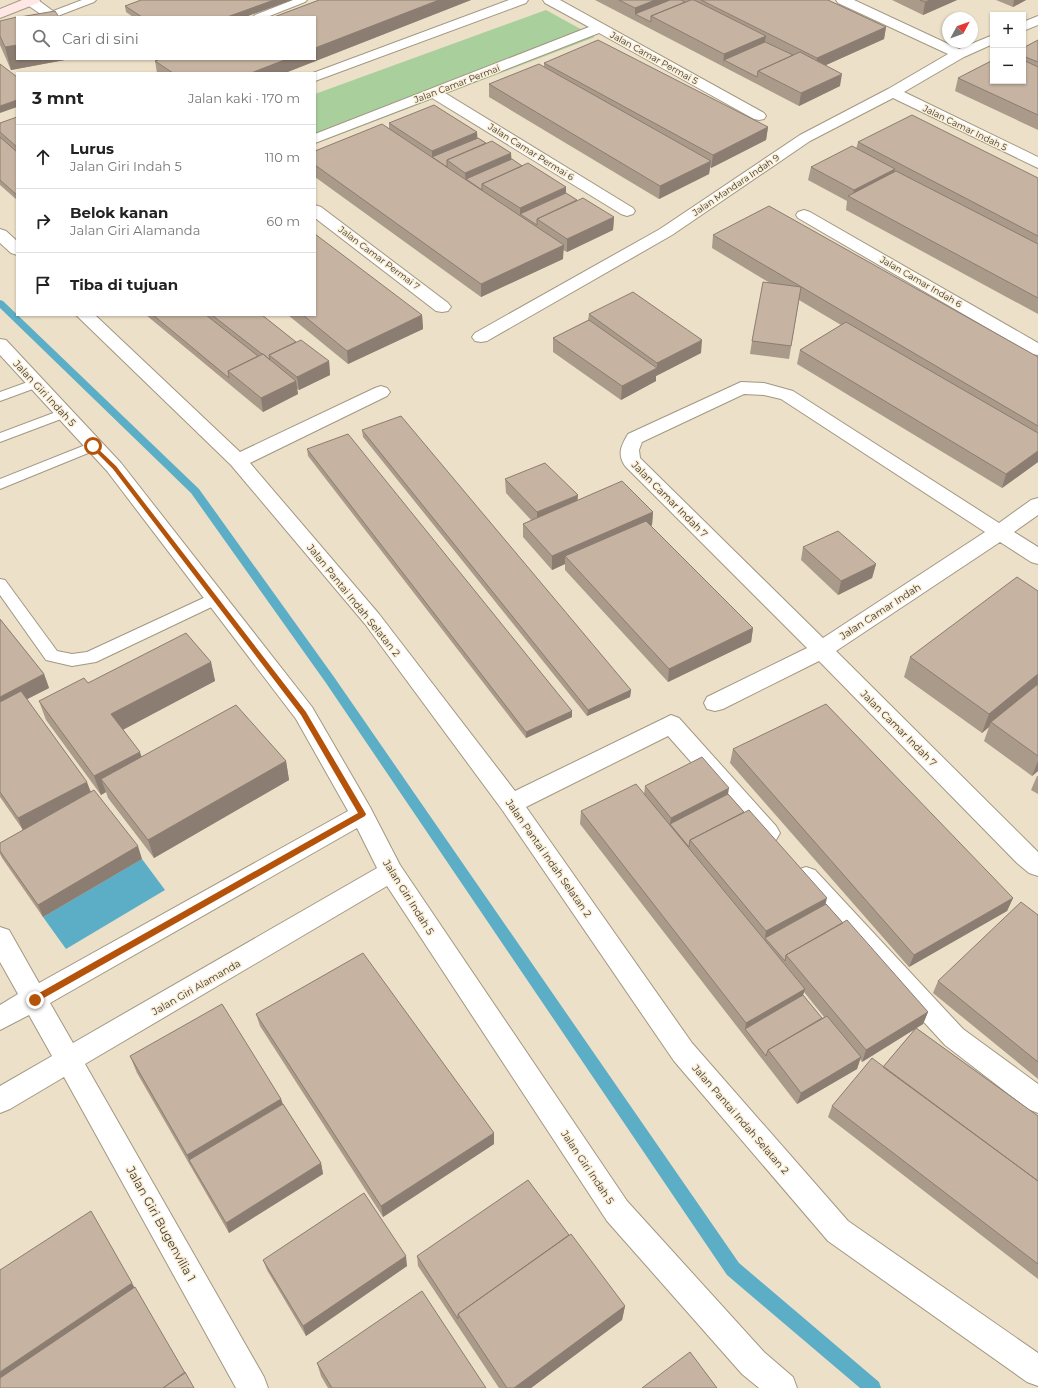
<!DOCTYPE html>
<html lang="id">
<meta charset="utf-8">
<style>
body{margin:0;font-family:Montserrat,sans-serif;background:#f6f6f6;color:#222}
.controls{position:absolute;right:12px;top:12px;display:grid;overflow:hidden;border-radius:0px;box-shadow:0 1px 3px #0004}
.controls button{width:36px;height:36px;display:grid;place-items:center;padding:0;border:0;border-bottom:1px solid #e0e0e0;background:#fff;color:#222;font:20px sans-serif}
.compass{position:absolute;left:942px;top:12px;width:36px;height:36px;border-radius:50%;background:#fff;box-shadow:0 1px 3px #0004;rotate:49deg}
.stop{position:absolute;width:12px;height:12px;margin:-9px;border:3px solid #b45309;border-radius:50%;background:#fff}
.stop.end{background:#b45309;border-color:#fff;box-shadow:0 1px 4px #0008}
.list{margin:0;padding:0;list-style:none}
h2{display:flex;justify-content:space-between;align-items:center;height:52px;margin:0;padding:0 16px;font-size:17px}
h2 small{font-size:13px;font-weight:400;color:#767676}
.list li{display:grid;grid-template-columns:26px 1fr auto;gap:12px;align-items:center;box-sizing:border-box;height:64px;padding:0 16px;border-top:1px solid #e0e0e0}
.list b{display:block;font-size:15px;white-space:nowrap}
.list p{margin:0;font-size:13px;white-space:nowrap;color:#767676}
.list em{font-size:13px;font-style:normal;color:#767676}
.icon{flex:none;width:22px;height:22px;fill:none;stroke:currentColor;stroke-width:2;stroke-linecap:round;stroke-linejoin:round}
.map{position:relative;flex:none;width:1038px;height:1388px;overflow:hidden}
.search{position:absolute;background:#fff;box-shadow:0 1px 3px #0004;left:16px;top:16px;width:300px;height:44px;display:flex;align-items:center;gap:10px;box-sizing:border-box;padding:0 14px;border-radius:0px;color:#767676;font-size:15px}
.panel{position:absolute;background:#fff;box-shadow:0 1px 3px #0004;left:16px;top:72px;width:300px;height:244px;border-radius:0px}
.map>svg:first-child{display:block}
</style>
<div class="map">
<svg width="1038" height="1388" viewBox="0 0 1038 1388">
<rect width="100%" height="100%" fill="#ece0c8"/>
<path fill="#a9cf9d" d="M546,10L595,37L315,144V94Z"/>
<path fill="#5caec6" d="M142,859L165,890L66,949L43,917Z"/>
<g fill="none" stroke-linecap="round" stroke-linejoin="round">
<path fill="#5caec6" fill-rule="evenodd" d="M0,300L3,301L199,489L334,677L739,1263L879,1382L881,1388H860L727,1275L326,683L191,493L0,308Z"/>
<g stroke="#a29781" stroke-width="2">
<path id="lane" d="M82,0H96L94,2L55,17H48L46,15L48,13Z
M293,0H307L305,2L267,17H253L255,15Z
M36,379L41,380L43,383L41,386L0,401V392Z
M64,409L69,410L71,413L69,416L0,442V433Z
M93,442L98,443L100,446L98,449L0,489V479Z
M0,579L5,580L57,651L72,654L87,652L210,595L215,594L220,595L223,599L220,603L96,662L72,666L46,660L0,595Z"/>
</g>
<g stroke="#a29781" stroke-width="2">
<path id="street" d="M25,0H38L61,17H45L26,4Z
M509,0H528L526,3L315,81V73H313Z
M543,0H560L764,113L766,116L764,119L759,120L754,119L599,33L445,93L633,208L635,211L633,214L627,216L621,214L432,98L315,143V134L589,27L545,3Z
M836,0H854L959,49L993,35V44L964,57L904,92L1038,157V168L893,98L810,141L672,235L487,341L481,342L475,341L472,337L475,333L660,229L800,135L888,89L948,54L838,3Z
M1038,16V25L1023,31V22Z
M315,205L321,207L448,303L451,307L448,311L442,312L436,311L315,218Z
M804,210L810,212L1038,343V355L1032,354L798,218L796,215L798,212Z
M0,229L6,231L17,241V255L11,253L0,243Z
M76,315H95L240,452L375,388L381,386L387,388L390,392L387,396L250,463L379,614L515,791L671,715L679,718L776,826L780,833L776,840L768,843L760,840L668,736L526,807L692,1043L848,1221L1038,1353V1386L1027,1382L828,1241L674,1061L503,811L365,624L231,465Z
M0,339L6,340L121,463L312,707L370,807L400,865L627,1201L764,1352L793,1377L797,1388H759L742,1374L607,1221L387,886L85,1064L264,1377L268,1388H236L64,1077L10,1109L0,1113V1086L52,1056L29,1015L0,1030V1005L18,994L0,962V927L9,930L39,983L348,811L296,719L107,471L0,355ZM357,828L377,868L73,1043L50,1003Z
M741,382L764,383L793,391L999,523L1031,500L1038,498V515L1014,532L1038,547V564L1031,562L1000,542L836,651L1038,852V876L1029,873L1017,863L819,661L723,709L715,711L707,709L704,703L707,697L807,648L625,466C617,454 621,446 628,434ZM744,394L764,395L781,399L985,532L823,638L640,458L639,450L642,442Z
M806,867L815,870L963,1029L1038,1084V1113L1028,1109L945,1045L797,884L794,877L797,870Z"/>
</g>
<g stroke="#a29781" stroke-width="2">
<path id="secondary" d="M22,0H40L38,3L0,18V9Z"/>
</g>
<use href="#lane" fill="#fff" fill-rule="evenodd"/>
<use href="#street" fill="#fff" fill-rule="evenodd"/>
<use href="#secondary" fill="#ffe7e6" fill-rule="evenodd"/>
</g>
<path fill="#aa9a8a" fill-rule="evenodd" d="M141,0H292L245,17H133L126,12L125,6Z
M319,0H471L285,73H157L155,61Z
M595,0H828L886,27L884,39L826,65L840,86L799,106Z
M892,0H957L923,15Z
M996,0H1026L1013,7Z
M0,21L17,59H70L11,70L0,45Z
M1038,40V130L955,91L958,78L1023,81V48Z
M544,63L768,127L766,140L711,168L710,167L709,174L659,199L489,97V84L544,67Z
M17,117V200L0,185V123Z
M389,123L478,138L577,200L614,217L613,230L567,252L563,250V259L481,297L315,177V151L389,129Z
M858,142L1038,178V314L846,210L847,201L808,180L811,167L856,149Z
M713,235L1038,357V462L1002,488L797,364L800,350L841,325L799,300L789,359L750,354L752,341L770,283L712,248Z
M589,314L701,353L656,376V381L621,400L553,352V338L588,320Z
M146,315H262L296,342L329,361L330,375L299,390L297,389L298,394L263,412Z
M288,315H422L423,329L348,364Z
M362,430L631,690L630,697L587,716L363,437Z
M307,449L572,711V717L526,738L308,456Z
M505,479L577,500L653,512L652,525L651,526L753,628L751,642L668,682L565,570V564L552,570L523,537V524L531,520L506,493Z
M803,547L876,564L872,578L838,595L801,560Z
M1038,591V771L1032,776L984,741L989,727L982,733L904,677L910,657Z
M0,619L44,674L49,688L27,699L91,792L142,859L43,917L2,858L0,854V843L23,830L0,797Z
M211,662L215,681L123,729L142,757L286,761L289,780L154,858L108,798L106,792L101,795L46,720L39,701L88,683Z
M733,749L1013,898L1007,911L909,967L730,763Z
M1037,776H1038V794L1031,790Z
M645,786L728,794L843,923L928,1012L923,1024L916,1028L1038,1116V1279L828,1117L832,1106L883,1067L915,1029L862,1062L860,1059L857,1069L797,1104L580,824L581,811L644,794ZM804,992L824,1017L822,1018L803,995Z
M1038,915V1079L933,993L938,981Z
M256,1014L494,1144L383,1217L260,1026Z
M130,1056L281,1099L283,1104L321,1163L323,1174L229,1233L137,1073Z
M569,1235L625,1306L622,1320L531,1388H499L418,1266L417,1256Z
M263,1260L407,1266L306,1336L267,1270Z
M317,1363L486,1388H328L321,1376Z"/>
<path fill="#8b7d71" d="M274,0H292L245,17H227Z
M439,0H471L285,73H251L287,59H315V48Z
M655,0H676L635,14V8Z
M931,0H957L923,15L925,2Z
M1014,0H1026L1013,7Z
M886,27L884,39L815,70L817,58Z
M766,36L764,48L724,60L723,66L724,54Z
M17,45V59H70L11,70L5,47Z
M842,74L840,86L799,106L801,93Z
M17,100V107L0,113V106Z
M768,127L766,140L711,168L713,155Z
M477,132L478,145L432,157V151Z
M511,153L512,166L466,179V186L465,173Z
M711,161L709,174L659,199L660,186Z
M895,169L892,182L852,199L854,190Z
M566,187V200L520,214V208Z
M614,217L613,230L567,252V239Z
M564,245L563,259L481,297V284Z
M422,315L423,329L348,364L347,351Z
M702,340L701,353L656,376V381L621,400L622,386L657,368V363Z
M329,361L330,375L299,390L297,377Z
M296,381L298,394L263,412L261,398Z
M1038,451V462L1002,488L1006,474Z
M578,495L577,508L537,526V512Z
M653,512L652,525L570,561L565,556V564L552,570V556Z
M876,564L872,578L838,595L841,581Z
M753,628L751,642L668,682L669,669Z
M211,662L215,681L117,733L111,714Z
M44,674L49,688L0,713V697Z
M1038,674V688L991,722L989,727L982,733L989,714Z
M631,690L630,697L587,716L588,710Z
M572,711V717L526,738V732Z
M140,752L146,771L101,779L106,792L101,795L94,776Z
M286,761L289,780L154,858L148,840Z
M1038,761V771L1032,776Z
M87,782L92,795L23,831L18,818Z
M729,788L727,801L670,824L671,818Z
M138,846L142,859L43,917L38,905Z
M827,898L824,910L765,938L764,944L766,931Z
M1013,898L1007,911L909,967L914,955Z
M805,989L801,1001L745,1029L746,1023Z
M928,1012L923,1024L862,1062L866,1050Z
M861,1057L857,1069L797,1104L801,1093Z
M281,1099L286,1115L189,1160L187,1155Z
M494,1133V1144L383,1217L381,1206Z
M321,1163L323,1174L229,1233L226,1223Z
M406,1256L407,1266L306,1336L303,1326Z
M132,1283L140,1297L0,1388V1372Z
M625,1306L622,1320L531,1388H514Z"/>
<path fill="#c6b3a1" stroke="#8b7d71" d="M141,0H274L227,17H142L125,6Z
M319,0H439L315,48V17H274Z
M619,0H655L635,8Z
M670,0H681L685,2L651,16V22L635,14Z
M691,0H694L766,36L724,54L651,16Z
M701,0H828L886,27L817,58Z
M920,0H931L925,2Z
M55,11L59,17H20Z
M17,17V45L5,47L0,36V21Z
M598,40L768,127L713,155L544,63Z
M1038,40V62L1023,56V48Z
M765,42L793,55L758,71L757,77L724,60Z
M800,52L842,74L801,93L758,71Z
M160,59H287L251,73H173L155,61Z
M993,60V81H1023V60L1038,67V115L958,78Z
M0,64L17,77V100L0,106Z
M539,64L711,161L660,186L489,84Z
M434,105L477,132L432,151L389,123Z
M912,115L1038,178V236L858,142Z
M17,117V147L0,132V123Z
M382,124L564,245L481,284L315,165V151Z
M0,137L17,152V195L0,180Z
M478,138L486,143L447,160V167L432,157Z
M492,141L511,153L465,173L447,160Z
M852,146L895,169L854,190L811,167Z
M512,159L522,166L482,184V190L466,179Z
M528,163L566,187L520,208L482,184Z
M896,171L1038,244V298L848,196Z
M566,193L577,200L537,219V225L520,214Z
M583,198L614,217L567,239L537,219Z
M769,206L1038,357V426L713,235Z
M315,234L422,315L347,351L303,315H315Z
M763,282L801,287L791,346L752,341Z
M633,292L702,340L657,363L589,314Z
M153,315H206L258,356L228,371L229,378Z
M212,315H262L296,342L269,355L270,360L263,354H262Z
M589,320L657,368L622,386L553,338Z
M846,322L1038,433V451L1006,474L800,350Z
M301,340L329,361L297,377L269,355Z
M263,354L296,381L261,398L228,371Z
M401,416L631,690L588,710L362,430Z
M348,434L572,711L526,732L307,449Z
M545,463L578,495L537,512L505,479Z
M622,481L653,512L552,556L523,524Z
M646,521L753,628L669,669L565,556Z
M838,531L876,564L841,581L803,547Z
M1017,577L1038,591V674L989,714L910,657Z
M0,619L44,674L0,697Z
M186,633L211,662L111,714L140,752L94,776L39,701L84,678L88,683Z
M1038,684V756L991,722Z
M21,691L87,782L18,818L0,792V702Z
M826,704L1013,898L914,955L733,749Z
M236,705L286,761L148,840L101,779Z
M702,757L729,788L671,818L645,786Z
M636,784L805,989L746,1023L581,811Z
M94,790L138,846L38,905L0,851V843Z
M728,794L744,812L690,840L689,847L670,824Z
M749,810L827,898L766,931L690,840Z
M1021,902L1038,915V1062L938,981Z
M826,904L843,923L786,955L785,961L765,938Z
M847,920L928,1012L866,1050L786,955Z
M363,953L494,1133L381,1206L256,1014Z
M803,995L822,1018L768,1050L766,1056L745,1029Z
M222,1004L281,1099L187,1155L130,1056Z
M827,1016L861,1057L801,1093L768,1050Z
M916,1028L1038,1116V1181L883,1067Z
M872,1058L1038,1181V1264L832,1106Z
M283,1104L321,1163L226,1223L189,1160Z
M528,1180L569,1235L458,1314V1319L417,1256Z
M364,1193L406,1256L303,1326L263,1260Z
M91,1211L132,1283L0,1372V1270Z
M571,1234L625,1306L514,1388H507L458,1314Z
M135,1287L185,1373L163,1388H0V1378Z
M422,1291L486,1388H332L317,1363Z
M690,1352L717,1388H642Z
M185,1372L194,1388H163Z"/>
<path fill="#b45309" d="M93,444L116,466L306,712L366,814L365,816L35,1003L32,1002V997L358,813L301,715L113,469L90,446Z"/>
<g text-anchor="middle" stroke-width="3" stroke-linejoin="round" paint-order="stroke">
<g font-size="9" fill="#3c372e" stroke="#f9edd5">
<text transform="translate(654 58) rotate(29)" y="3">Jalan Camar Permai 5</text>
<text transform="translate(457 84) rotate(-21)" y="3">Jalan Camar Permai</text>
<text transform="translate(965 128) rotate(26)" y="3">Jalan Camar Indah 5</text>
<text transform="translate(531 152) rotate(32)" y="3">Jalan Camar Permai 6</text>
<text transform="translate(736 185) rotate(-34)" y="3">Jalan Mandara Indah 9</text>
<text transform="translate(379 258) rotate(37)" y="3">Jalan Camar Permai 7</text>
<text transform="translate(921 282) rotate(30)" y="3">Jalan Camar Indah 6</text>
</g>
<g font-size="10" fill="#3c372e" stroke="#f9edd5">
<text transform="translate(45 393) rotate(47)" y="4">Jalan Giri Indah 5</text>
<text transform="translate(670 499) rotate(45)" y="4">Jalan Camar Indah 7</text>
<text transform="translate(354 600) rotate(51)" y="4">Jalan Pantai Indah Selatan 2</text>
<text transform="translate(880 611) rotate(-33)" y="4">Jalan Camar Indah</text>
<text transform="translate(899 728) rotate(45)" y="4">Jalan Camar Indah 7</text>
<text transform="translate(549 858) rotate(55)" y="4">Jalan Pantai Indah Selatan 2</text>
<text transform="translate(409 897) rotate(58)" y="4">Jalan Giri Indah 5</text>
<text transform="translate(196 987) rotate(-30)" y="4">Jalan Giri Alamanda</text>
<text transform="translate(741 1119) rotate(49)" y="4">Jalan Pantai Indah Selatan 2</text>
<text transform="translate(588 1167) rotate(56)" y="4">Jalan Giri Indah 5</text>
</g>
<g font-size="12" fill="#3c372e" stroke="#f9edd5">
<text transform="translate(161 1224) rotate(61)" y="4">Jalan Giri Bugenvilia 1</text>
</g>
</g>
</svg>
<div class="controls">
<button>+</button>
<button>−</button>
</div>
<svg class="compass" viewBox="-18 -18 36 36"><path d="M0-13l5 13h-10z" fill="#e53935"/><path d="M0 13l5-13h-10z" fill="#767676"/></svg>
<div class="stop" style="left:93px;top:446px"></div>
<div class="stop end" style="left:35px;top:1000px"></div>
<div class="search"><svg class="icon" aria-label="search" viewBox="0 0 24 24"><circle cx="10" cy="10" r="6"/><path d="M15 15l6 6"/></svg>Cari di sini</div>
<section class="panel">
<h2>3 mnt<small>Jalan kaki · 170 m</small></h2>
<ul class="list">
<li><svg class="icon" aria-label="ahead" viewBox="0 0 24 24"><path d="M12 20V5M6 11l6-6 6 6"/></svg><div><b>Lurus</b><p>Jalan Giri Indah 5</p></div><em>110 m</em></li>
<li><svg class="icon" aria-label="right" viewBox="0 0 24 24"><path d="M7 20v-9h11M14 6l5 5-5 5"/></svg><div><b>Belok kanan</b><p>Jalan Giri Alamanda</p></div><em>60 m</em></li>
<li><svg class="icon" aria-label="arrive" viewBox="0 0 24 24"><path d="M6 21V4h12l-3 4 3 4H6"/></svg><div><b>Tiba di tujuan</b></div></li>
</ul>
</section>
</div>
